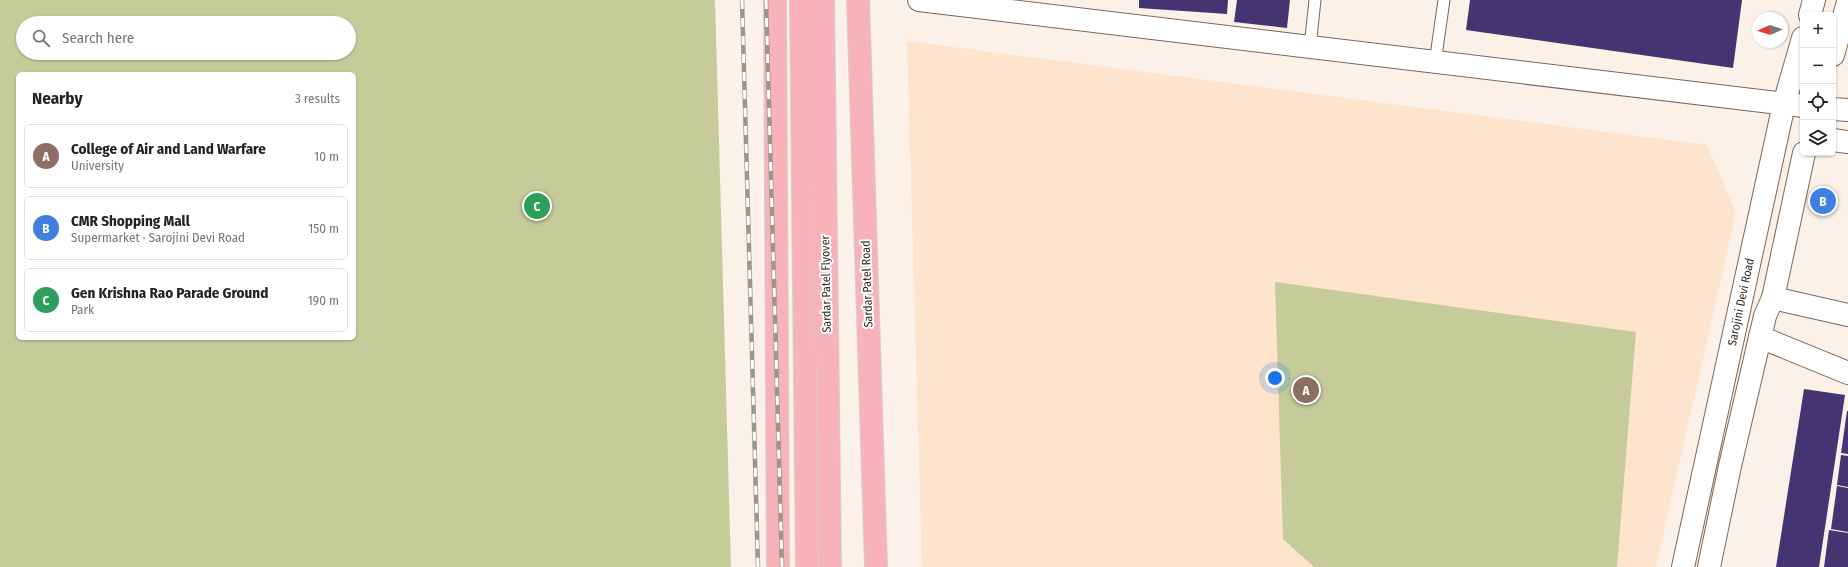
<!DOCTYPE html>
<meta charset="utf-8">
<style>
body{margin:0;font-family:"Fira Sans Condensed",sans-serif;background:#f6f6f6;color:#222}
.controls{position:absolute;right:12px;top:12px;display:grid;overflow:hidden;border-radius:6px;box-shadow:0 1px 3px #0004}
.controls button{width:36px;height:36px;display:grid;place-items:center;padding:0;border:0;border-bottom:1px solid #e0e0e0;background:#fff;color:#222;font:20px sans-serif}
.compass{position:absolute;left:1752px;top:12px;width:36px;height:36px;border-radius:50%;background:#fff;box-shadow:0 1px 3px #0004;rotate:267deg}
.you{position:absolute;left:1275px;top:378px;width:14px;height:14px;margin:-10px;border:3px solid #fff;border-radius:50%;background:#1a73e8;box-shadow:0 0 0 6px #1a73e833}
.badge{display:grid;place-items:center;width:26px;height:26px;border-radius:50%;background:#b45309;color:#fff;font-size:13px;font-weight:700}
.pin{position:absolute;translate:-50% -50%;border:2px solid #fff;box-shadow:0 1px 4px #0006}
.list{margin:0;padding:0;list-style:none}
h2{display:flex;justify-content:space-between;align-items:center;height:52px;margin:0;padding:0 16px;font-size:17px}
h2 small{font-size:13px;font-weight:400;color:#767676}
.list li{display:grid;grid-template-columns:26px 1fr auto;gap:12px;align-items:center;box-sizing:border-box;height:64px;margin:0 8px 8px;padding:0 8px;border:1px solid #e0e0e0;border-radius:6px}
.list b{display:block;font-size:15px;white-space:nowrap}
.list p{margin:0;font-size:13px;white-space:nowrap;color:#767676}
.list em{font-size:13px;font-style:normal;color:#767676}
.icon{flex:none;width:22px;height:22px;fill:none;stroke:currentColor;stroke-width:2;stroke-linecap:round;stroke-linejoin:round}
.map{position:relative;flex:none;width:1848px;height:567px;overflow:hidden}
.search{position:absolute;background:#fff;box-shadow:0 1px 3px #0004;left:16px;top:16px;width:340px;height:44px;display:flex;align-items:center;gap:10px;box-sizing:border-box;padding:0 14px;border-radius:22px;color:#767676;font-size:15px}
.panel{position:absolute;background:#fff;box-shadow:0 1px 3px #0004;left:16px;top:72px;width:340px;height:268px;border-radius:6px}
.map>svg:first-child{display:block}
</style>
<div class="map">
<svg width="1848" height="567" viewBox="0 0 1848 567">
<rect width="100%" height="100%" fill="#fcf1e8"/>
<path fill="#fee3cd" d="M907,41L1707,145L1736,213L1656,567H922Z"/>
<path fill="#c5cc99" fill-rule="evenodd" d="M0,0H715L731,567H0ZM23,23H349V53H23ZM18,74H354V338H18Z
M1275,282L1636,332L1617,567H1314L1283,539Z"/>
<path fill="#443572" d="M1139,0H1228L1227,14L1139,8Z
M1237,0H1290L1287,28L1234,22Z
M1470,0H1742L1733,68L1466,30Z
M1804,389L1845,395L1819,567H1776Z
M1847,411H1848V454L1841,453Z
M1841,455L1848,456V487L1837,485Z
M1837,486L1848,488V532L1831,529Z
M1829,530L1848,533V567H1824Z"/>
<g fill="none" stroke-linecap="round" stroke-linejoin="round">
<g stroke="#7d6652" stroke-width="13">
<path id="service" d="M1310,47L1315,0
M1435,63L1444,0"/>
</g>
<g stroke="#7d6652" stroke-width="24">
<path id="minor" d="M1833,140L1848,142
M1773,298L1848,315
M1760,337L1848,373"/>
</g>
<g stroke="#7d6652" stroke-width="24">
<path id="tertiary" d="M919,0L1803,106
M1833,109L1848,110"/>
</g>
<g stroke="#7d6652" stroke-width="24">
<path id="secondary" d="M1810,15L1814,0
M1833,55L1848,2
M1683,567L1784,104L1803,38
M1709,567L1730,466L1765,316L1773,298L1804,153"/>
</g>
<g stroke="#d2d0ce" stroke-width="24">
<path id="primary" d="M775,0L778,567
M801,0L807,567
M823,0L830,567
M858,0L876,567"/>
</g>
<use href="#service" stroke="#fff" stroke-width="11"/>
<use href="#minor" stroke="#fff" stroke-width="22"/>
<use href="#tertiary" stroke="#fff" stroke-width="22"/>
<use href="#secondary" stroke="#fff" stroke-width="22"/>
<use href="#primary" stroke="#f8b2b9" stroke-width="22"/>
<g stroke="#9e948b" stroke-width="4.5">
<path id="rail" d="M742,0L758,567
M766,0L782,567"/>
</g>
<use href="#rail" stroke="#fff" stroke-width="3" stroke-dasharray="9" stroke-linecap="butt"/>
</g>
<g text-anchor="middle" stroke-width="4" stroke-linejoin="round" paint-order="stroke">
<g font-size="12" fill="#32281f" stroke="#fff">
<text transform="translate(826 284) rotate(-91)" y="4">Sardar Patel Flyover</text>
<text transform="translate(867 284) rotate(-92)" y="4">Sardar Patel Road</text>
<text transform="translate(1741 302) rotate(-78)" y="4">Sarojini Devi Road</text>
</g>
</g>
</svg>
<div class="controls">
<button>+</button>
<button>−</button>
<button><svg class="icon" aria-label="locate" viewBox="0 0 24 24"><circle cx="12" cy="12" r="6"/><path d="M12 2v4M12 18v4M2 12h4M18 12h4"/></svg></button>
<button><svg class="icon" aria-label="layers" viewBox="0 0 24 24"><path d="M12 4l9 5-9 5-9-5zM3 14l9 5 9-5"/></svg></button>
</div>
<svg class="compass" viewBox="-18 -18 36 36"><path d="M0-13l5 13h-10z" fill="#e53935"/><path d="M0 13l5-13h-10z" fill="#767676"/></svg>
<div class="you"></div>
<div class="pin badge" style="left:1306px;top:390px;background:#8d6e63">A</div>
<div class="pin badge" style="left:1823px;top:201px;background:#3f7fe0">B</div>
<div class="pin badge" style="left:537px;top:206px;background:#2e9e5b">C</div>
<div class="search"><svg class="icon" aria-label="search" viewBox="0 0 24 24"><circle cx="10" cy="10" r="6"/><path d="M15 15l6 6"/></svg>Search here</div>
<section class="panel">
<h2>Nearby<small>3 results</small></h2>
<ul class="list">
<li><span class="badge" style="background:#8d6e63">A</span><div><b>College of Air and Land Warfare</b><p>University</p></div><em>10 m</em></li>
<li><span class="badge" style="background:#3f7fe0">B</span><div><b>CMR Shopping Mall</b><p>Supermarket · Sarojini Devi Road</p></div><em>150 m</em></li>
<li><span class="badge" style="background:#2e9e5b">C</span><div><b>Gen Krishna Rao Parade Ground</b><p>Park</p></div><em>190 m</em></li>
</ul>
</section>
</div>
